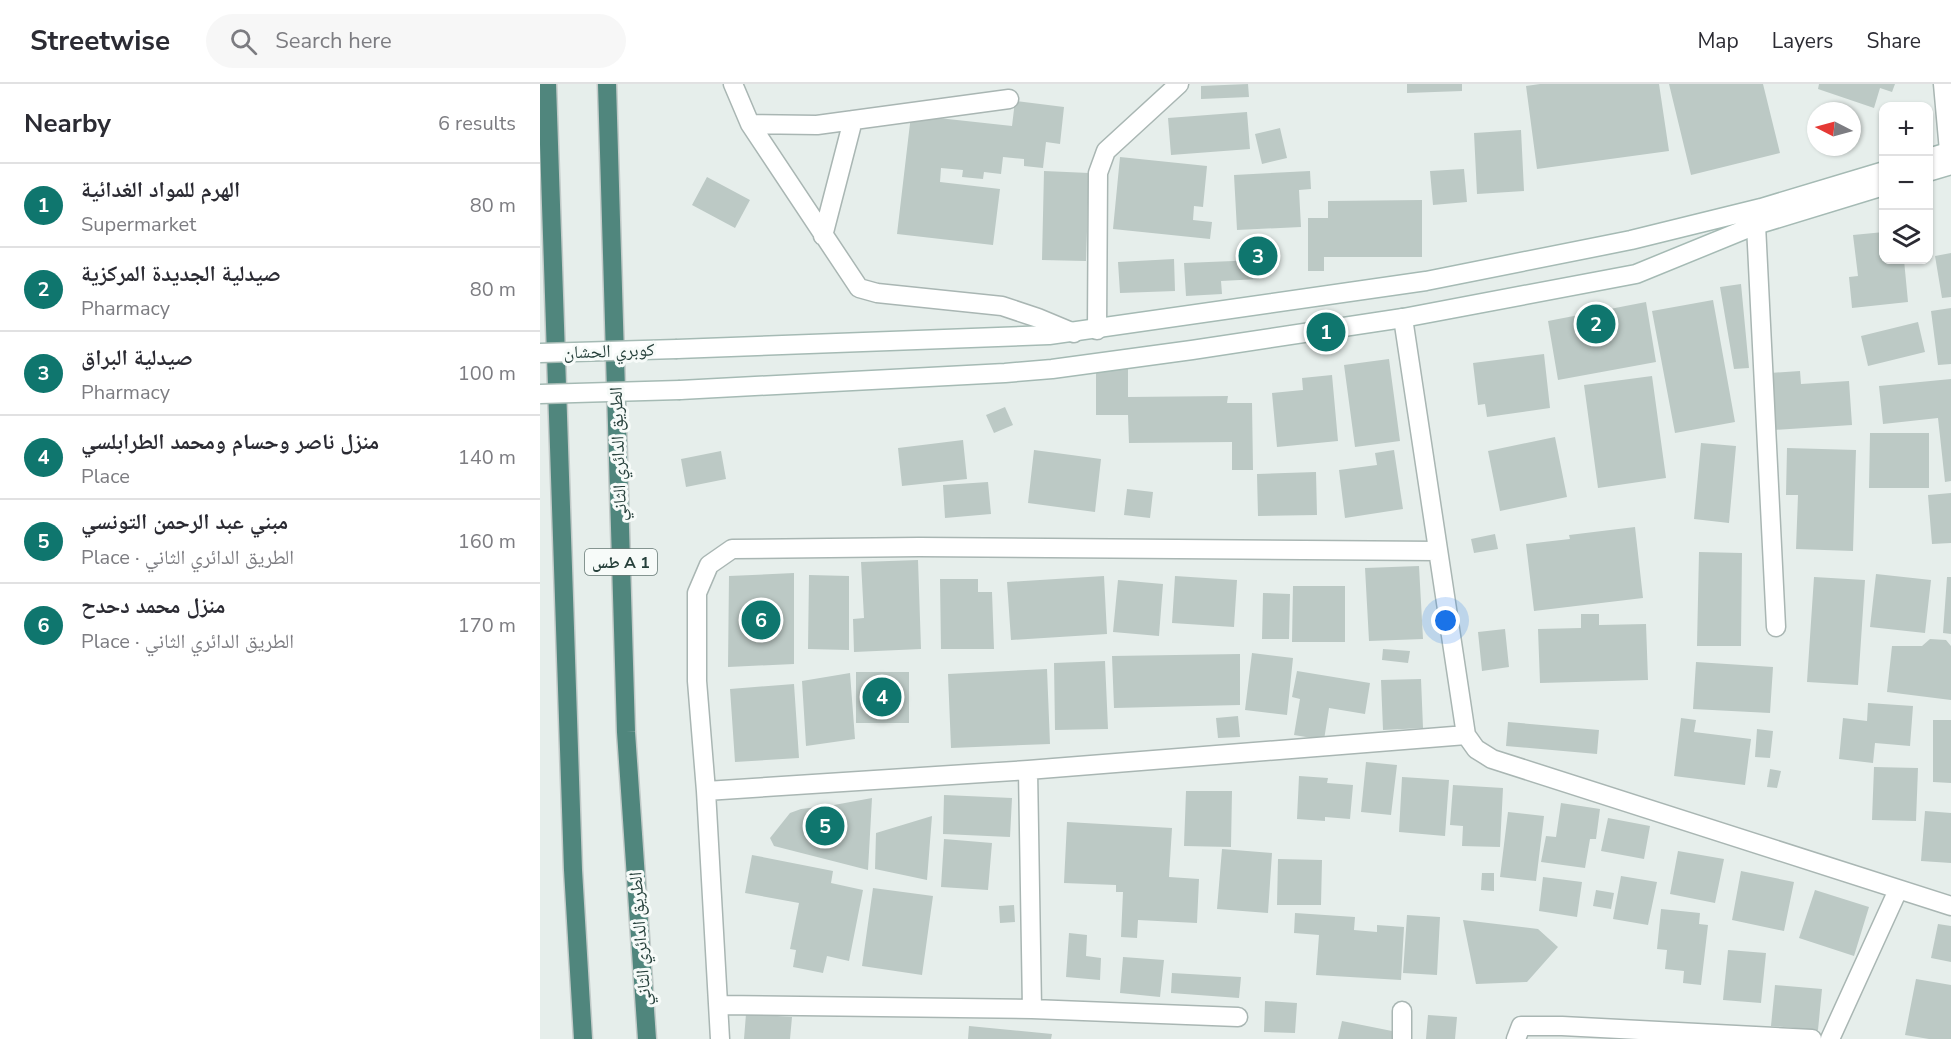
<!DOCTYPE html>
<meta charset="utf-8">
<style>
body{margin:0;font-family:"Nunito Sans","Noto Naskh Arabic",sans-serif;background:#f7f7f7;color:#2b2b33}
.controls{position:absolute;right:18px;top:18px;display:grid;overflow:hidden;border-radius:12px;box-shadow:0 2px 4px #0004}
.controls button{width:54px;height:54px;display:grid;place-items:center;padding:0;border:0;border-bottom:2px solid #e1e1e2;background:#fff;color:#2b2b33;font:30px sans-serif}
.compass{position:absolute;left:1267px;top:18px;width:54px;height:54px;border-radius:50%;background:#fff;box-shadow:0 2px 4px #0004;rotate:276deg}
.you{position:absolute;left:906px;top:537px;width:21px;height:21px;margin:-15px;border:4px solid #fff;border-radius:50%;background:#1a73e8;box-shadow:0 0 0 9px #1a73e833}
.badge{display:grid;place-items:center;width:39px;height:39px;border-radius:50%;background:#0f766e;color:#fff;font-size:20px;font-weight:700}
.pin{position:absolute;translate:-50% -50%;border:3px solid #fff;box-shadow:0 2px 6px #0006}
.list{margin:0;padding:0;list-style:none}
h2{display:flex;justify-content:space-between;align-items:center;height:78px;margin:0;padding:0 24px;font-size:26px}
h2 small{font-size:20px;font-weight:400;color:#7c7c81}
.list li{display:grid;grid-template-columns:39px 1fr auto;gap:18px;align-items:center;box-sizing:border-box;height:84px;padding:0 24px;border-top:2px solid #e1e1e2}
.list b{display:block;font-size:22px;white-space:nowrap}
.list p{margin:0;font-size:20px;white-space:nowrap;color:#7c7c81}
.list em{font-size:20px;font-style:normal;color:#7c7c81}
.icon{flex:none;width:33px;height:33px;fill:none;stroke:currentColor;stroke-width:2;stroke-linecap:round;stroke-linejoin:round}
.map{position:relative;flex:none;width:1411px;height:955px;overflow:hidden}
header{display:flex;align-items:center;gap:36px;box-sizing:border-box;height:84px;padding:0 30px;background:#fff;border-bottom:2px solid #e1e1e2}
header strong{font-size:28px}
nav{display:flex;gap:33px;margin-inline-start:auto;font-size:21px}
.search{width:420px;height:54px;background:#f7f7f7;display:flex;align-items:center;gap:15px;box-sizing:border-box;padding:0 21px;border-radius:33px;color:#7c7c81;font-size:22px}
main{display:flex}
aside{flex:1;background:#fff}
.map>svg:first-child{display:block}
</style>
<header>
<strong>Streetwise</strong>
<div class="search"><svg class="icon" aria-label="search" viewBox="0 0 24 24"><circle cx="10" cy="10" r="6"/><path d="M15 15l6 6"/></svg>Search here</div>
<nav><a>Map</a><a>Layers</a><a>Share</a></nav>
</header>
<main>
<aside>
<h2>Nearby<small>6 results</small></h2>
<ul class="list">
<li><span class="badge">1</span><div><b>الهرم للمواد الغدائية</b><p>Supermarket</p></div><em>80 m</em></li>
<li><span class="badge">2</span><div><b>صيدلية الجديدة المركزية</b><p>Pharmacy</p></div><em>80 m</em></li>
<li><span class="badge">3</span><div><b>صيدلية البراق</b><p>Pharmacy</p></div><em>100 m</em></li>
<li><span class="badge">4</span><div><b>منزل ناصر وحسام ومحمد الطرابلسي</b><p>Place</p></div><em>140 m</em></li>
<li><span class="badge">5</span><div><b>مبني عبد الرحمن التونسي</b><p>Place · الطريق الدائري الثاني</p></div><em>160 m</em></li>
<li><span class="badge">6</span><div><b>منزل محمد دحدح</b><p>Place · الطريق الدائري الثاني</p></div><em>170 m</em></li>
</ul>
</aside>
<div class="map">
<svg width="1411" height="955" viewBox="0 0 1411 955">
<rect width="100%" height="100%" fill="#e6eeeb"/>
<path fill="#bcc9c5" d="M708,0L709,13L661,15V2Z
M867,0H922V7L867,9Z
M1000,0H1119L1129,67L997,85L986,2Z
M1129,0H1223L1240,69L1151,91Z
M1279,0H1355L1352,8L1340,4L1334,24L1278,5Z
M475,17L524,23L520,60L506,58L503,84L484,82V75L463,73L461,90L444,88L443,95L422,93L423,86L401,84L400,98L460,105L453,161L357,150L371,31L472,42Z
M707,28L710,65L631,71L628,34Z
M740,44L747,74L722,80L715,50Z
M981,46L984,107L937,110L934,49Z
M580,73L667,82L663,123L654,122L653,136L672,138L670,155L573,145Z
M924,85L927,118L893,121L890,87Z
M504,87L549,89L546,177L502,176Z
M770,87L771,105L759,106L761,143L697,146L694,91Z
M167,93L210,116L195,144L152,121Z
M882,116V173H784V187H768V134H788V117Z
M1344,148V176H1364L1368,218L1312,224L1309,193L1318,192L1313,151Z
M1411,169V213L1402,214L1395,172Z
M634,175L635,207L580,209L578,178Z
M718,176L719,195L681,197L682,210L646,212L644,179Z
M1201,200L1209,284L1194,285L1180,203Z
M1173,216L1195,338L1135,349L1112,227Z
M1106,218L1116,278L1018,296L1008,237Z
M1411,224V280L1398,281L1391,227Z
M1378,238L1385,268L1328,282L1321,252Z
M1004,270L1010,324L947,333L945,320L938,321L933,279Z
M849,275L860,357L815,363L804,281Z
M556,285H588V313L688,312L687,319H712L713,386H692V358L589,359L588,331H556Z
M1260,287L1261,300L1309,297L1312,341L1234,346L1230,289Z
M792,291L798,357L737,363L732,309L763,306L762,294Z
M1112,292L1126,394L1058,404L1044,301Z
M1411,295V397L1405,398L1398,334L1343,340L1339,302Z
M465,323L473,341L454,349L446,331Z
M1330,349H1389V404H1329Z
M1015,353L1027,413L960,427L948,367Z
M423,356L427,395L362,402L358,364Z
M1161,359L1196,362L1189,439L1154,435Z
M1247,364L1316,366L1313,467L1256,465L1258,411H1246Z
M494,366L561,375L555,428L488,419Z
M854,366L863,425L805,434L799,386L837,381L835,369Z
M181,367L186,395L146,403L141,375Z
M776,388L777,431L718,432L717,390Z
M448,398L451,430L405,434L403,401Z
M587,405L613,408L610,434L584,431Z
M1411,409V459L1392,460L1388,411Z
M1095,443L1103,514L994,527L986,460L1030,455L1029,451Z
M955,450L958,465L934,469L931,455Z
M1159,468L1202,469L1201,562H1157Z
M378,476L381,565L314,568L313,535L324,534L321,478Z
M879,482L883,555L829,557L825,484Z
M254,489V580L188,583L189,492Z
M1336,490L1391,496L1385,549L1330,543Z
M269,491L309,492V566L268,565Z
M564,492L567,550L471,556L467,498Z
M635,492L697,496L694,543L632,539Z
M1274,493L1325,496L1318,601L1267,598Z
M1407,493H1411V550L1403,549Z
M400,495H438V508H452L454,565H401Z
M578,496L623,500L619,552L573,548Z
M753,502H805V558H752Z
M723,509L750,510L749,555H722Z
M1041,530H1059V541L1106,540L1108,596L1000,599L998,545L1041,544Z
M965,545L969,583L942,587L938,548Z
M1390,555L1406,556L1411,562V616L1347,608L1352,562H1382Z
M843,565L870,567L868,579L842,576Z
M712,569L753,574L747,631L705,626Z
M700,570V621L574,624L572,572Z
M565,577L568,645L515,646L514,579Z
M1156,578L1233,583L1230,629L1153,625Z
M507,585L510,660L411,664L408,590Z
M757,587L830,599L825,630L789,624L784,656L754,651L760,615L752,613Z
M316,588H369V639H316Z
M310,589L315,655L266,662L262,597Z
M881,595L883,644L843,646L841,596Z
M254,600L259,674L195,678L190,605Z
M1328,619L1373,622L1370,662L1335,659L1333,679L1299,675L1303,634L1327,637Z
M698,632L700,653L678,654L676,634Z
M1141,634L1156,636L1154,648L1211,655L1205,701L1134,692Z
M1393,636H1411V699L1393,698Z
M968,638L1059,646L1057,670L966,662Z
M1217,645L1233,647L1230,674L1215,673Z
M826,678L857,681L851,731L821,728Z
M1334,683L1378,684L1376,737L1332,736Z
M1230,685L1241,687L1237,704L1227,703Z
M759,692L788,694L787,699L813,701L810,735L785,733V737L757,735Z
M862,693L909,696L905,752L859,748Z
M913,701L963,704L960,763L922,762L923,742L910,741Z
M646,707H692L691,763L644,762Z
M404,711L472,714L470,753L403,750Z
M332,714L328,786L234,762L230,754L250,729L261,725L294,721Z
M1021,719L1060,725L1056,755H1050L1045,784L1001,778L1006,752L1016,753Z
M1385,727L1411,729V779L1381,777Z
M968,728L1004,732L996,797L960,793Z
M392,732L387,796L335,785L336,749Z
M1068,734L1110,742L1104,775L1061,767Z
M527,738L632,744L629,793L659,795L657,839L598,836L597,854L581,853L583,808H576V801L524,799Z
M404,755L452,759L448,806L401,803Z
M682,765L732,769L728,829L677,825Z
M1138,767L1184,775L1175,819L1130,810Z
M212,771L293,787L291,799L323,806L309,877L287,872L283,889L253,883L256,866L250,865L259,819L205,809Z
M738,775L782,776L781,821H737Z
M1201,787L1254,798L1244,847L1192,836Z
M942,789H954V807L941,806Z
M1081,792L1117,798L1108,841L1073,835Z
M1003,793L1042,798L1037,833L999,827Z
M333,804L393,812L382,891L322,882Z
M1056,806L1074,809L1071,825L1053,822Z
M1275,806L1329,823L1314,872L1259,854Z
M474,821L475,838L460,839L459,822Z
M1121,825L1160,829L1159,840L1168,841L1161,901L1143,899L1144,887L1125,885L1127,866L1117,865Z
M755,829L815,833L814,846L837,848V841L864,843L861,896L776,891L779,851L754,849Z
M867,831L900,833L897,891L863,889Z
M923,836L998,845L1018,863L987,898L936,900Z
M1398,840L1411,842V878L1391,874Z
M529,849L547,851L546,872L561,874L560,896L526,893Z
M1188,866L1226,869L1221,919L1183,916Z
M583,873L624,876L620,913L580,909Z
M632,889L701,893L699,914L631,909Z
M1376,895L1411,901V955H1389L1365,951Z
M1235,901L1282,905L1278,946L1231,942Z
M725,917L757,919L755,949L724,948Z
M206,930L252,933L250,955H204Z
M888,931L917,933L915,955H886Z
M802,937L857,948L856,955H798Z
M429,942L512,950L511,955H428Z"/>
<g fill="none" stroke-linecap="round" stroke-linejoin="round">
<g stroke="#a9b6b3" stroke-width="21">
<path id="minor" d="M193,0L210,40L319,204L337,209L462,222L498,234L534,249
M1403,0L1409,67
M210,40L277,41L469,15
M1220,129L1216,141L1236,543
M283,152L313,36
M863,234L926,651L936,665L952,675L1411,822
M557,246L558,89L566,67L639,0
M488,686L492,925
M166,707L488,686L926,651
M179,921L492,925L698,933
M862,927V955
M180,955L166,707L157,597V509L169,481L192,465L379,463L898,467
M976,955L981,942H1022L1272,955
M1290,955L1358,806"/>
</g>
<g stroke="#a5bab4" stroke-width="21">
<path id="secondary" d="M1388,74L1411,67
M1388,88L1411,81
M137,265L509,251L886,197L1091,156L1221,124L1344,87
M140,306L465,289L512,285L652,266L863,234L1096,190L1216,141L1344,102"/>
</g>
<g stroke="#c2cac8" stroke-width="21">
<path id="trunk" d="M7,0L33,786L43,955
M67,0L86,648L107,955"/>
</g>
<use href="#minor" stroke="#fff" stroke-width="18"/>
<use href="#secondary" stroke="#fff" stroke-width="18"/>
<use href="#trunk" stroke="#50867d" stroke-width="18"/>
<g stroke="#a5bab4" stroke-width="21" stroke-linecap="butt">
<path id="secondary-bridge" d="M0,269L137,265
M0,310L140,306"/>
</g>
<use href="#secondary-bridge" stroke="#fff" stroke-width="18"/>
</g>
<g text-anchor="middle" stroke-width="6" stroke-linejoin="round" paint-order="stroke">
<rect fill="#f7fbf9" stroke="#657874" stroke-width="1.5" x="45" y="465" width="72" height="26" rx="4.5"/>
<g font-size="16" font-weight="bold" fill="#26403b">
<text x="81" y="484">طس A 1</text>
</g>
<g font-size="18" fill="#26403b" stroke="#f7fbf9">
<text transform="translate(69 267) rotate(-2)" y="6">كوبري الحشان</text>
<text transform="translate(78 370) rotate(-92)" y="6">الطريق الدائري الثاني</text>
<text transform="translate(100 855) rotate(-94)" y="6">الطريق الدائري الثاني</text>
</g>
</g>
</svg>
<div class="controls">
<button>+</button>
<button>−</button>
<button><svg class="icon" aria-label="layers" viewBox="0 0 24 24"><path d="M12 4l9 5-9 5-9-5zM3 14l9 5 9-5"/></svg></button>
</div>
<svg class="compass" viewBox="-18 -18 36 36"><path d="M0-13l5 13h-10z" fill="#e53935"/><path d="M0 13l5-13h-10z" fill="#7c7c81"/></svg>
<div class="you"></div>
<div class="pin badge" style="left:786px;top:248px">1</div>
<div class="pin badge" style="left:1056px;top:240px">2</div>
<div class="pin badge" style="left:718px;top:172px">3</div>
<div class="pin badge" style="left:342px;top:613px">4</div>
<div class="pin badge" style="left:285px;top:742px">5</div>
<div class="pin badge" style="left:221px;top:536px">6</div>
</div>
</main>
